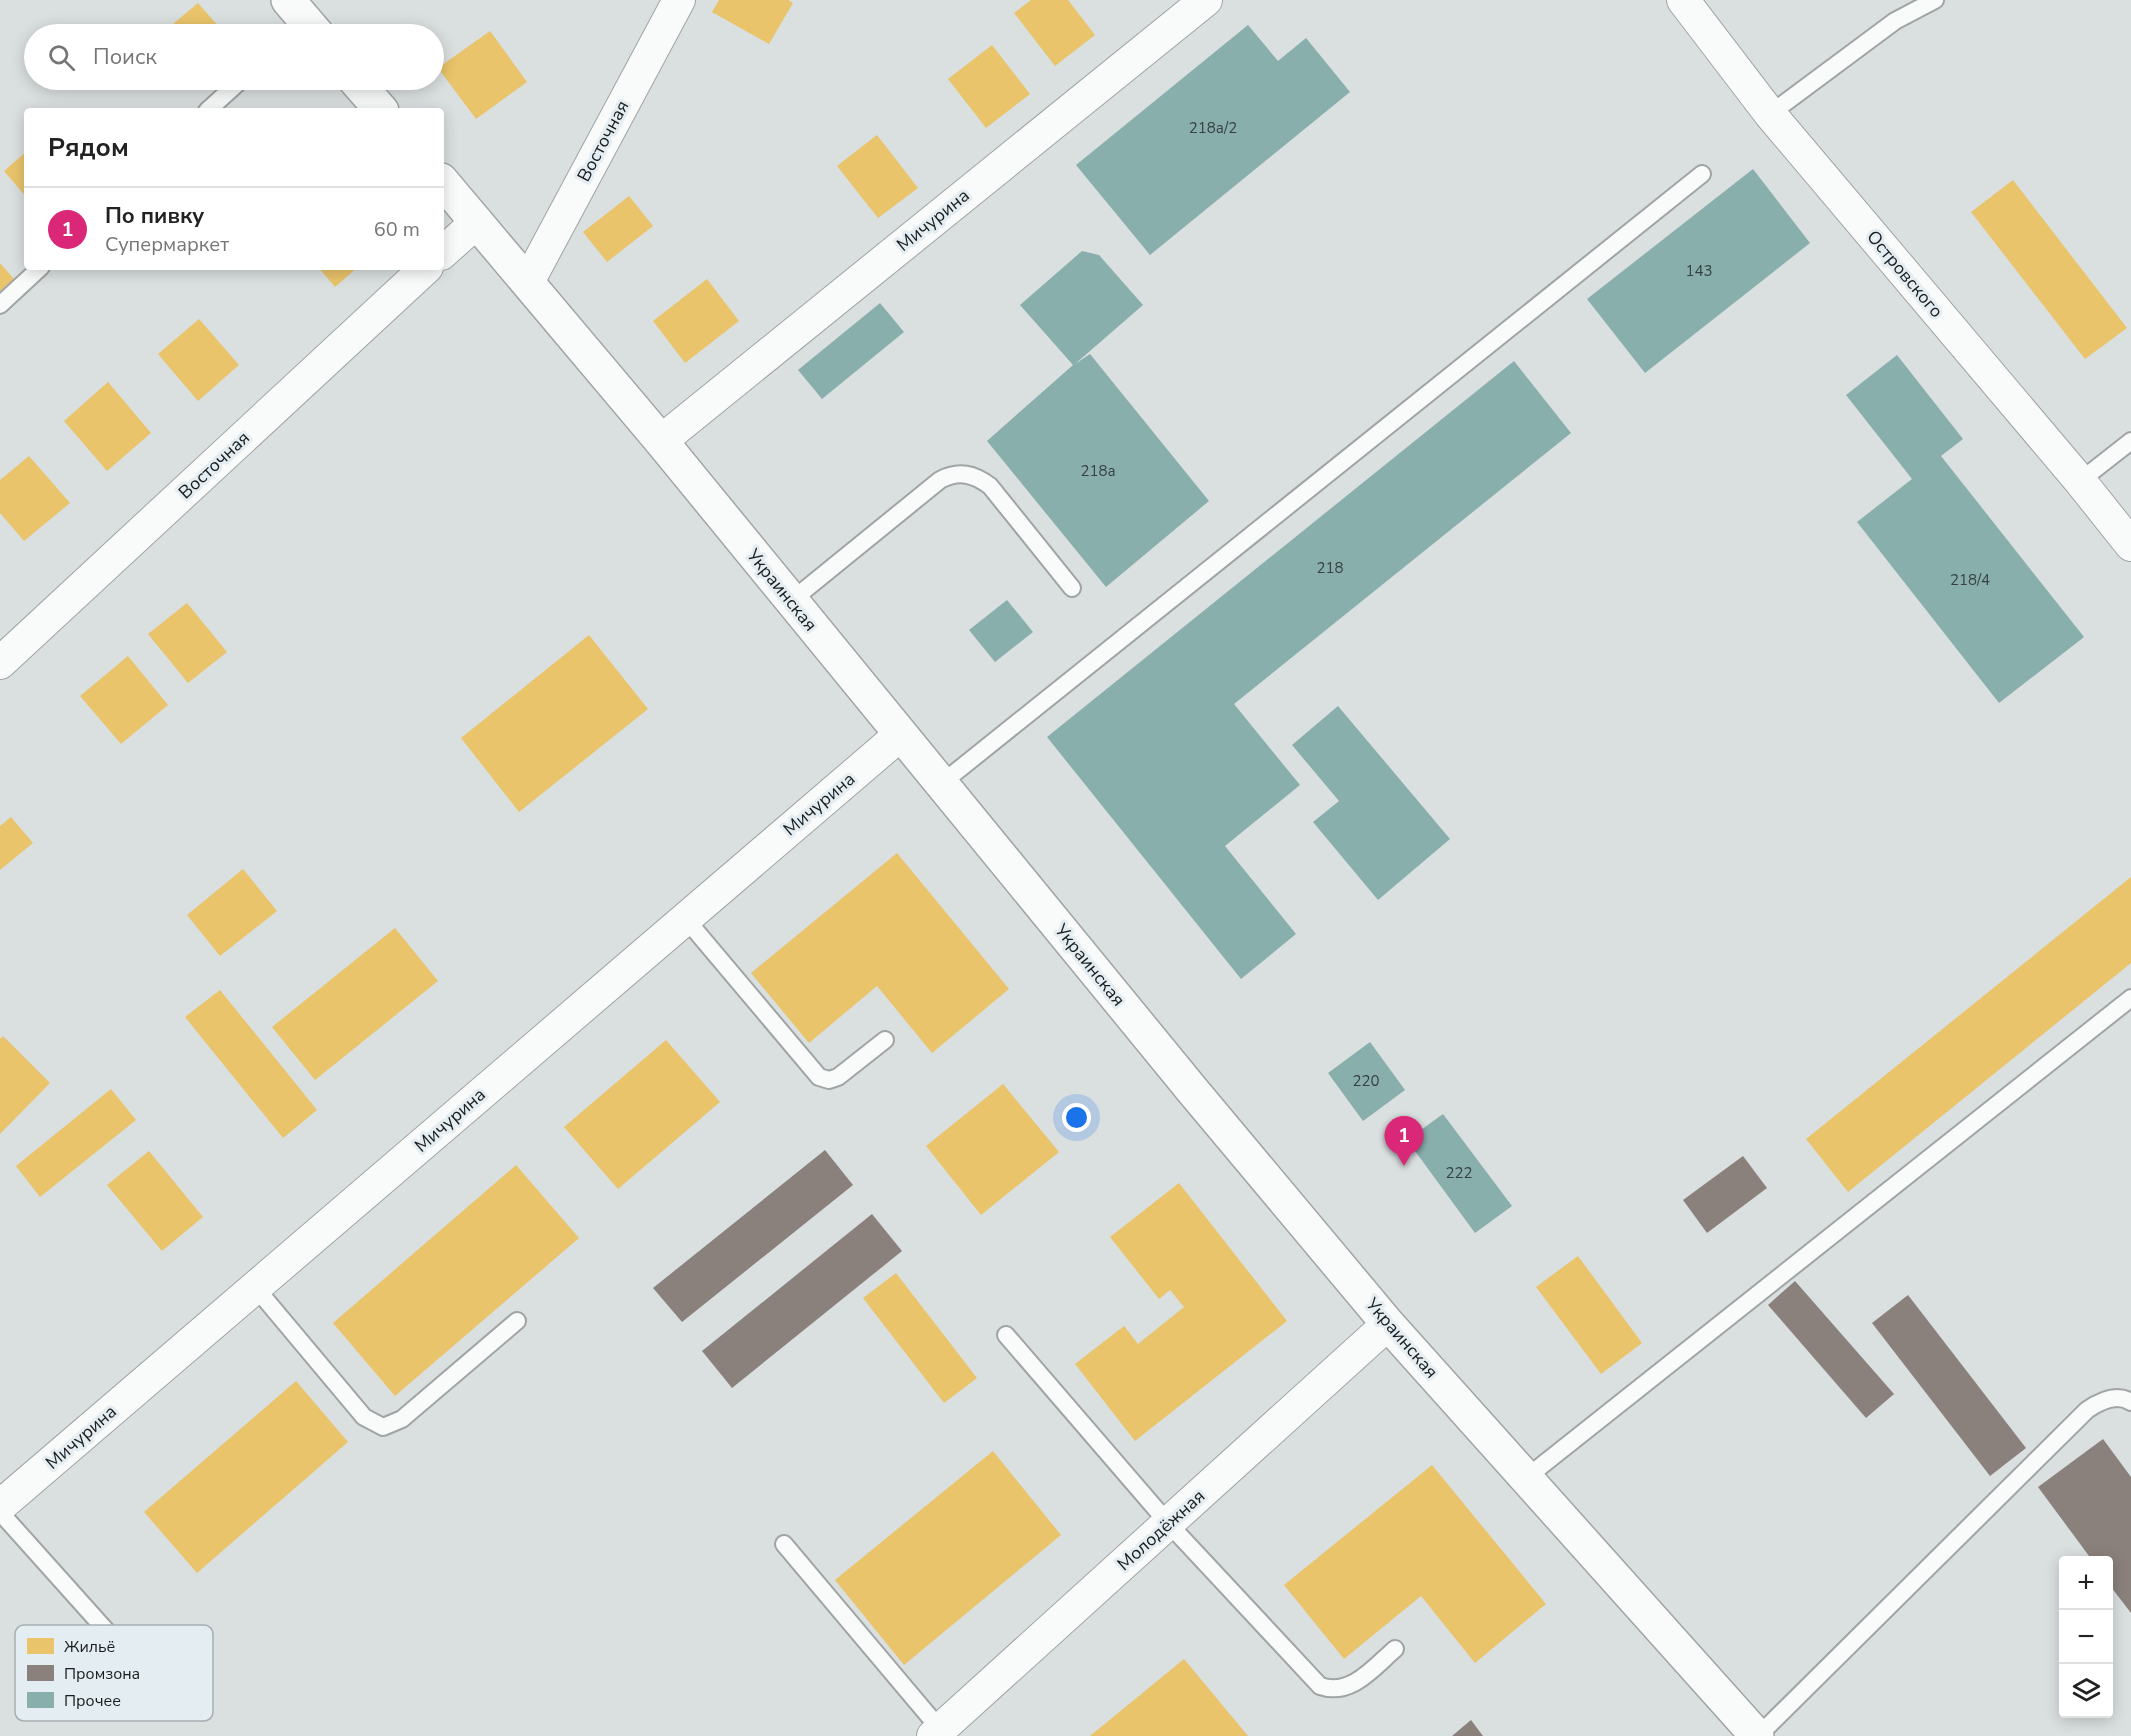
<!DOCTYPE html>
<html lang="ru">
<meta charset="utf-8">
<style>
body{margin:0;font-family:"Nunito Sans",sans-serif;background:#f6f6f6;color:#222}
.controls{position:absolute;right:18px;bottom:18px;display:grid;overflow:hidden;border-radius:6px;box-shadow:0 3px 15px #0003}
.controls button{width:54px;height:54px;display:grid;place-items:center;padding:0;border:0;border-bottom:2px solid #e0e0e0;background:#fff;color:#222;font:30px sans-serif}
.you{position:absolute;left:1077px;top:1118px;width:21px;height:21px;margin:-15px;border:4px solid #fff;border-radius:50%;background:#1a73e8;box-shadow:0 0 0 9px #1a73e833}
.badge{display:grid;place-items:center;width:39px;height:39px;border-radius:50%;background:#db2777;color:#fff;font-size:20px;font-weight:700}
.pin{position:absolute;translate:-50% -50px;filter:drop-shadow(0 2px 3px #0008)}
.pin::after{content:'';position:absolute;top:32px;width:21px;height:18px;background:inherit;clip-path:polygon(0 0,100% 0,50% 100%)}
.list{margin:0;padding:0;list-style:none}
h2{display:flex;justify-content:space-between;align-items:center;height:78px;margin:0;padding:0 24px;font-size:26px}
h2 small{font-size:20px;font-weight:400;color:#767676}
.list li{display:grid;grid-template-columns:39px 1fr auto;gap:18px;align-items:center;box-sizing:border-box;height:84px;padding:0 24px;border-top:2px solid #e0e0e0}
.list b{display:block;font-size:22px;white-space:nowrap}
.list p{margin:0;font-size:20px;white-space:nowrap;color:#767676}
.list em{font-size:20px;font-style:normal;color:#767676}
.icon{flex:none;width:33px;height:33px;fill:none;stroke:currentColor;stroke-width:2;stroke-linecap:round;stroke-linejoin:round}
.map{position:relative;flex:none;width:2131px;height:1736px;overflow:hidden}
.search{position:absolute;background:#fff;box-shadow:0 3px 15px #0003;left:24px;top:24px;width:420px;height:66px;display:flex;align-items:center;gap:15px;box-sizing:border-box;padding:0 21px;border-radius:33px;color:#767676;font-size:22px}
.panel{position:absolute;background:#fff;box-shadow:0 3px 15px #0003;left:24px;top:108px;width:420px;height:162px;border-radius:6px}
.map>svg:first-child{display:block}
</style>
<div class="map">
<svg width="2131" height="1736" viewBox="0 0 2131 1736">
<rect width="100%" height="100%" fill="#dadfe0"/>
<path fill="#e9c46a" d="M719,0H788L793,3L769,44L712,12Z
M1031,0H1068L1095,35L1055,66L1014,13Z
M198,3L225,34H161Z
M490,31L527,82L476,119L438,68Z
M992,45L1030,94L986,128L948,79Z
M179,80H197L187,88Z
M877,135L918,188L878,218L837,166Z
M27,151V198L4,171Z
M2013,180L2127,328L2085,359L1971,212Z
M629,196L653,226L607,262L583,232Z
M0,263L14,279L0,291Z
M318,267H358L335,287Z
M707,279L739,321L685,363L653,321Z
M199,319L239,365L198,401L158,354Z
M108,382L151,433L107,471L64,421Z
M29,456L70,503L24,541L0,513V480Z
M187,603L227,652L188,683L148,634Z
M589,635L648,709L519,812L461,738Z
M128,656L168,705L121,744L80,696Z
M11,817L33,843L0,870V826Z
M897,853L1009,989L932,1053L877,986L809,1043L751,973Z
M243,869L277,911L220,956L187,915Z
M2131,877V963L1848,1192L1806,1139Z
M395,928L438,981L315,1080L272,1027Z
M220,990L317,1110L283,1138L185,1017Z
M3,1036L50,1083L0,1134V1039Z
M666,1040L720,1102L618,1189L564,1127Z
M1003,1084L1059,1152L981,1215L926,1146Z
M111,1089L136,1120L40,1197L16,1166Z
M149,1151L203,1217L162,1251L107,1185Z
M516,1165L579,1238L395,1396L333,1323Z
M1179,1183L1287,1321L1135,1441L1075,1364L1124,1326L1138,1344L1184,1307L1170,1290L1159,1299L1110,1237Z
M1578,1256L1642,1343L1601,1374L1536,1287Z
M896,1273L977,1378L944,1403L863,1298Z
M296,1381L348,1442L197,1573L144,1512Z
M993,1451L1061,1535L904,1665L835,1580Z
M1432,1465L1546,1604L1475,1663L1421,1596L1344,1659L1284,1585Z
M1184,1659L1248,1736H1090Z"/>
<path fill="#8a817c" d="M825,1150L853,1185L682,1322L653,1288Z
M1743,1156L1767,1188L1707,1233L1683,1200Z
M872,1214L902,1251L732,1388L702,1351Z
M1795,1281L1894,1394L1866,1418L1768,1305Z
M1908,1295L2026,1448L1990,1476L1872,1323Z
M2103,1439L2131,1477V1613L2108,1583V1560H2092L2038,1487Z
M1471,1720L1483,1736H1452Z"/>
<path fill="#89afad" d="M1248,25L1278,61L1306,38L1350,92L1150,255L1076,165Z
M1753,169L1810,243L1645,373L1587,299Z
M1082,251L1099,255L1143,305L1075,364L1090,354L1209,501L1106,587L987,441L1073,365L1020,305Z
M880,303L904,332L822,399L798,370Z
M1897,355L1963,439L1941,456L2084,637L1999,703L1857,522L1912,479L1846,395Z
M1514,361L1571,433L1234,704L1300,785L1225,846L1296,934L1241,979L1047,737Z
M1007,600L1033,632L995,662L969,630Z
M1338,706L1450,839L1378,900L1313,822L1339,801L1292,745Z
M1370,1042L1405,1090L1363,1121L1328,1073Z
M1443,1114L1512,1206L1475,1233L1407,1140Z"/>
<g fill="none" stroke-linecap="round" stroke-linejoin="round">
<g stroke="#a0a4a5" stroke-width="20">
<path id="lane" d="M289,34L304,20
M207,111L241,80
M1770,114L1895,21L1935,0
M0,305L41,267
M2080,481L2131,441
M791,601L940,480C959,470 974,474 990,486L1072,588
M942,783L1702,174
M685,918L819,1077L829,1080L838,1077L885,1040
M255,1287L364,1417L383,1427L402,1419L517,1321
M1006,1335L1168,1523L1320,1686C1351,1697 1374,1667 1395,1649
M1526,1478L2131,998
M0,1512L137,1665
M784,1544L944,1734
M1758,1736L2087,1410C2100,1401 2117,1393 2131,1402"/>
</g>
<g stroke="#a0a4a5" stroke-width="34">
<path id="street" d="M1683,0L1770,114L2080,481L2131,545
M441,254L477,222
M528,282L679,0
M661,441L1206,0
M0,663L427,267
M0,1506L900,735
M933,1736L1388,1324"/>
</g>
<g stroke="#a0a4a5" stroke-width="36">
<path id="secondary" d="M288,0L317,34
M355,80L382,111
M441,180L661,441L1193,1091L1388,1324L1757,1736"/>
</g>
<use href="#lane" stroke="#f9fafa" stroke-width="16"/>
<use href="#street" stroke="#f9fafa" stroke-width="32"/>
<use href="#secondary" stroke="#f9fafa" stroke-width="33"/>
</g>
<g text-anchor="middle" stroke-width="6" stroke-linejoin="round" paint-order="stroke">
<g font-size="15" fill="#354142">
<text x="1213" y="133">218а/2</text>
<text x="1699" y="276">143</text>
<text x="1098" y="476">218а</text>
<text x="1330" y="573">218</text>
<text x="1970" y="585">218/4</text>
<text x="1366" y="1086">220</text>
<text x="1459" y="1178">222</text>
</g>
<g font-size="18" fill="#191c1e" stroke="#e4edf1">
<text transform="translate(603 141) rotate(-62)" y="6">Восточная</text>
<text transform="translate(933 220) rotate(-39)" y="6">Мичурина</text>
<text transform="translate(1905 274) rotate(50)" y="6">Островского</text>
<text transform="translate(214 465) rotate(-43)" y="6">Восточная</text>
<text transform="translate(782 590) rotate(51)" y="6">Украинская</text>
<text transform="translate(819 804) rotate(-40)" y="6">Мичурина</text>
<text transform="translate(1090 965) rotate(51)" y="6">Украинская</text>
<text transform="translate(450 1120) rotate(-41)" y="6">Мичурина</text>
<text transform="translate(1402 1338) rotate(49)" y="6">Украинская</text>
<text transform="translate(81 1437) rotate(-41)" y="6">Мичурина</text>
<text transform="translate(1161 1530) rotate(-42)" y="6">Молодёжная</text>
</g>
</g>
<rect x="15" y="1625" width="198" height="96" rx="9" fill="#e4edf1" stroke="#a7aeb2" stroke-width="1.5"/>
<rect x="27" y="1638" width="27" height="16" fill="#e9c46a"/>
<rect x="27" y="1665" width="27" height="16" fill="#8a817c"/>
<rect x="27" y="1692" width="27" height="16" fill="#89afad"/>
<g font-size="16" fill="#191c1e">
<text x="64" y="1652">Жильё</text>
<text x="64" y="1679">Промзона</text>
<text x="64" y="1706">Прочее</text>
</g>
</svg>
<div class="controls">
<button>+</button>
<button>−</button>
<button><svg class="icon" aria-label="layers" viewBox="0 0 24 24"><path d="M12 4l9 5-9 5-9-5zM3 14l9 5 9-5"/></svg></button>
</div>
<div class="you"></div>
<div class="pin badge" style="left:1404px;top:1166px">1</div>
<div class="search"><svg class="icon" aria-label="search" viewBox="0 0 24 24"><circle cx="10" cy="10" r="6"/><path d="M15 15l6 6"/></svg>Поиск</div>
<section class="panel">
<h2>Рядом<small></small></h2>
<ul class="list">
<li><span class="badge">1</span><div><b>По пивку</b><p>Супермаркет</p></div><em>60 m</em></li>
</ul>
</section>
</div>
